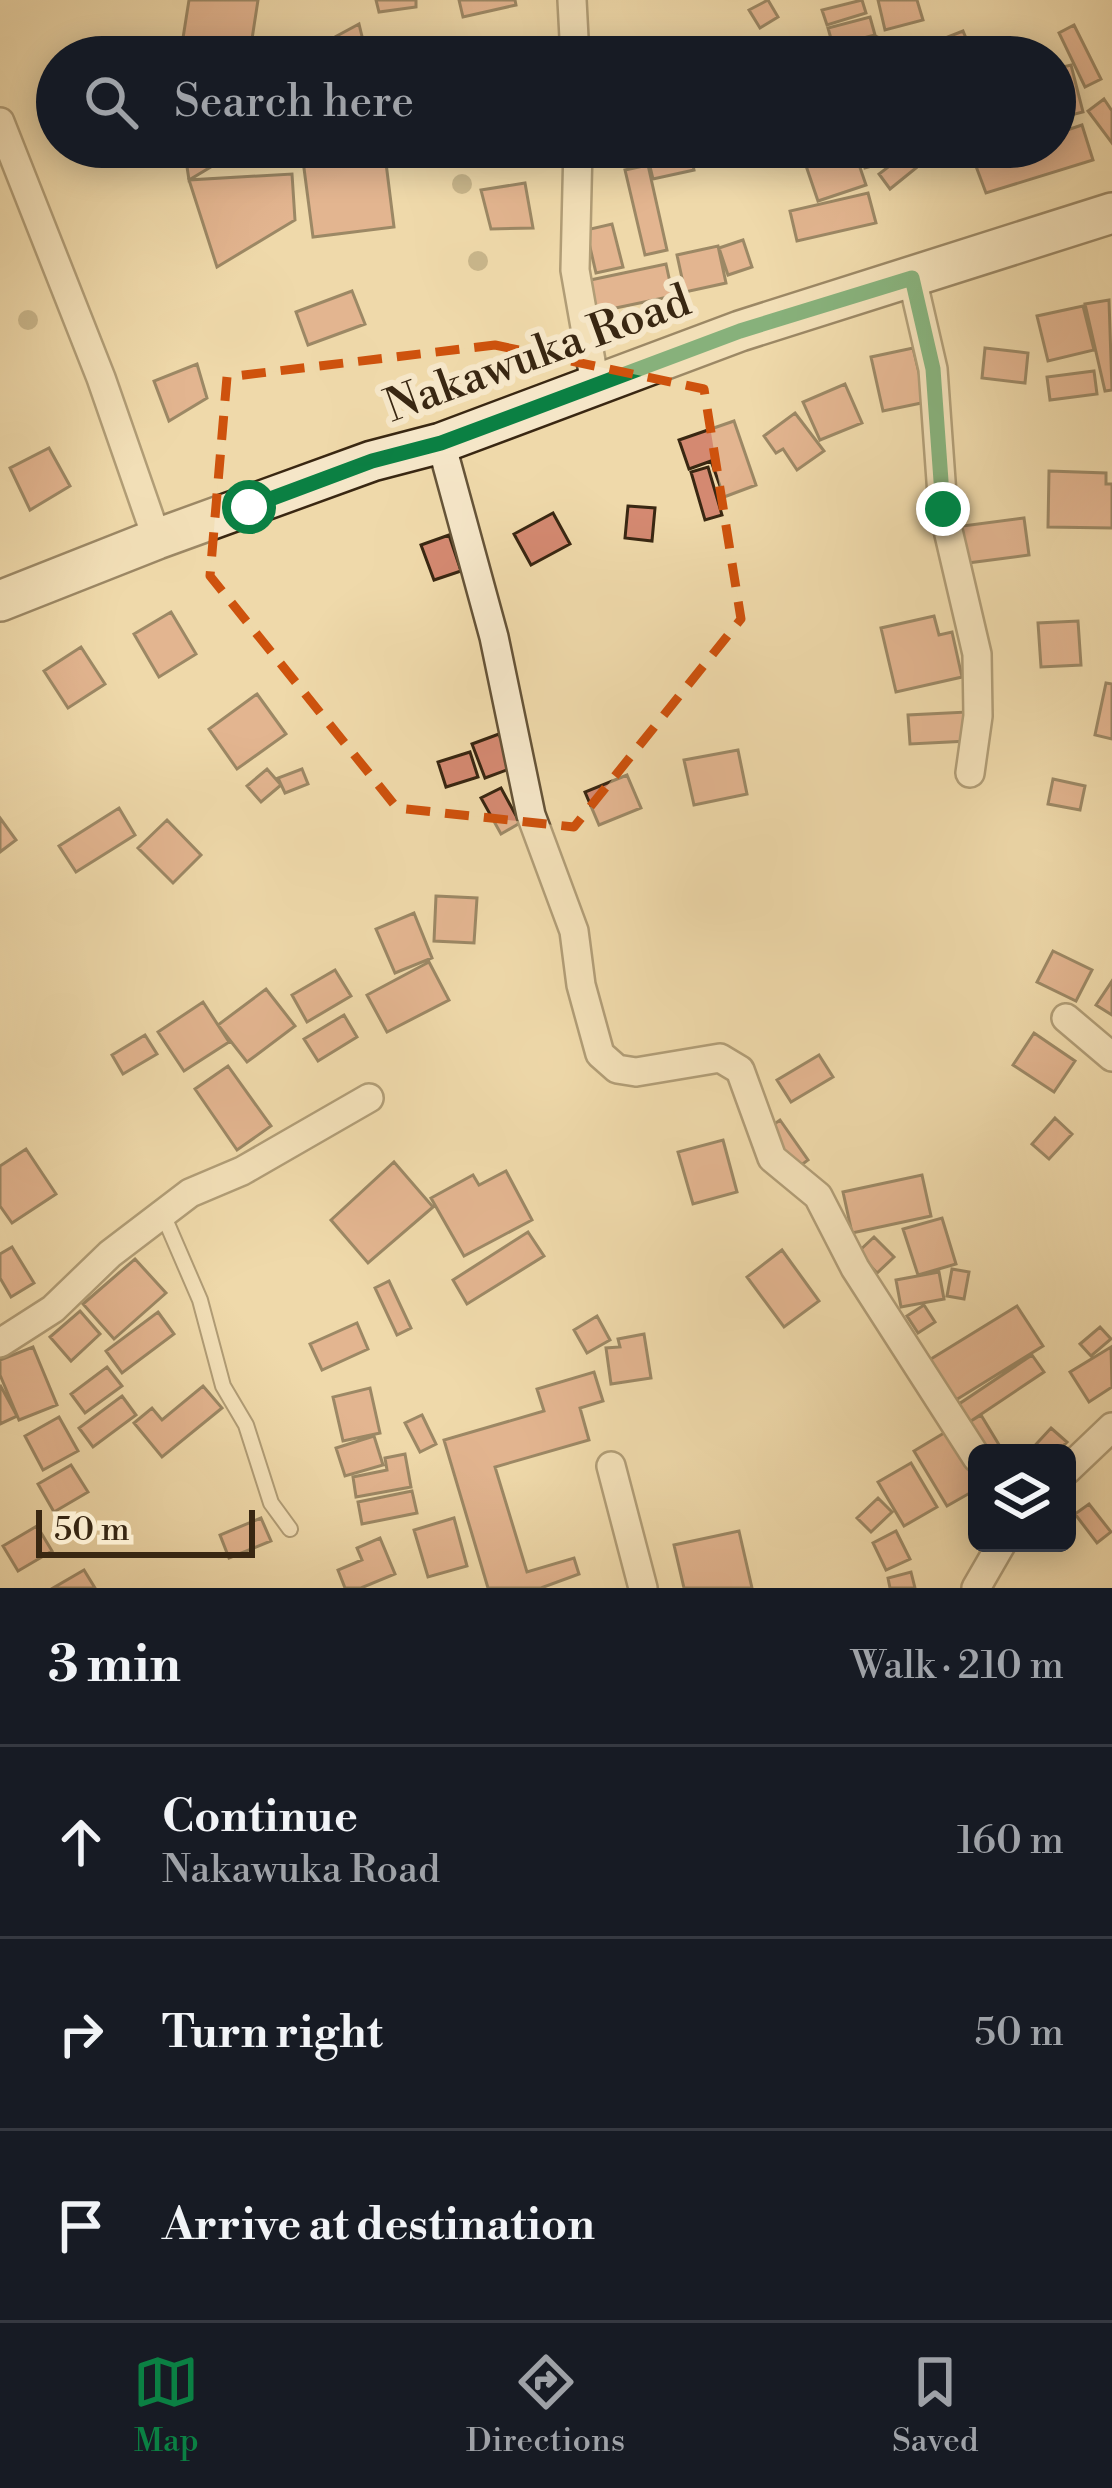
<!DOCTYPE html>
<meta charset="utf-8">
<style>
body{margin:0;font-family:"Libre Bodoni",serif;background:#242831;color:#f1f3f6}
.controls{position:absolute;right:36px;bottom:36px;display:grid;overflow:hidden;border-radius:18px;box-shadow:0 6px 30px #0003}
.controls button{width:108px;height:108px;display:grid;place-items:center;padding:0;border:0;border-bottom:3px solid #363941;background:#171b24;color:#f1f3f6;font:60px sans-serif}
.scale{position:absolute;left:36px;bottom:30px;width:219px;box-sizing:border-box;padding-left:12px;border:6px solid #392712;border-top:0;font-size:33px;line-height:42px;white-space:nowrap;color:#392712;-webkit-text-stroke:9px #f5e6c8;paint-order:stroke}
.stop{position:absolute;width:36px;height:36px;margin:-27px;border:9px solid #0b8043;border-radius:50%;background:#fff}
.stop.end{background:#0b8043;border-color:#fff;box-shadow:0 3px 12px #0008}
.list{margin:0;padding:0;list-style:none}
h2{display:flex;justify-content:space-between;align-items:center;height:156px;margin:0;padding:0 48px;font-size:51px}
h2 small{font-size:39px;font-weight:400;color:#9ea1a6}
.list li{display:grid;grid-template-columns:78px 1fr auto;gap:36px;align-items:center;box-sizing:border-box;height:192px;padding:0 48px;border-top:3px solid #363941}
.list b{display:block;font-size:45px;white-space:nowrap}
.list p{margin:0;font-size:39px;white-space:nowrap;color:#9ea1a6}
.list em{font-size:39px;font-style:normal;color:#9ea1a6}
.icon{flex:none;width:66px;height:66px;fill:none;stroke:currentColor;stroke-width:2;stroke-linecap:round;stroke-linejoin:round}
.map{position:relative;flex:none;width:1112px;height:1588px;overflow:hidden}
.search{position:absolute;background:#171b24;box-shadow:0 6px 30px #0003;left:36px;right:36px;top:36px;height:132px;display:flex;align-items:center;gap:30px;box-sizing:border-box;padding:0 42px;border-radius:66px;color:#9ea1a6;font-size:45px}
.sheet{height:732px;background:#171b24}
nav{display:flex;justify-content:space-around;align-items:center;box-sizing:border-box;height:168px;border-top:3px solid #363941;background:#171b24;font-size:33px;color:#9ea1a6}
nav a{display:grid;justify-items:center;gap:6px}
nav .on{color:#0b8043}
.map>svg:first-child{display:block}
</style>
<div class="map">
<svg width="1112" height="1588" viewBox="0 0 1112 1588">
<rect width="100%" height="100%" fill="#efd9aa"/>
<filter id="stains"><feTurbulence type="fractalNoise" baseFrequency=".00167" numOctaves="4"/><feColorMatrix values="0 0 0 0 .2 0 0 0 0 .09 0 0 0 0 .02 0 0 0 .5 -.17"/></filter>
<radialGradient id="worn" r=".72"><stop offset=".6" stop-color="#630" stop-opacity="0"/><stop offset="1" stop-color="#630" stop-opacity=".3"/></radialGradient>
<path fill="#d48971" stroke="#392712" stroke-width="3" d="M189,0H258L250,52L180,57Z
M376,0H416V7L379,12Z
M459,0H515L516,5L463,17Z
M768,0L778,17L760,28L749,10Z
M862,0L866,13L827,25L822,10Z
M878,0H917L923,20L885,30Z
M870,17L875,35L833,46L828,28Z
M359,24L367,57H298Z
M1074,25L1101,79L1085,87L1059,33Z
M963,31L974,57H948L940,40Z
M877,37L882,57H841L839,47Z
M1018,40L1021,57H993L991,44Z
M1071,65L1083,112L1055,119V69Z
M1104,99L1112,111V143L1088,111Z
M1082,125L1093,160L986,193L974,161L1017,147H1055V134Z
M184,147H244L189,180Z
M352,147H384L394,227L313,237L302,153Z
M689,147L694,170L653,179L647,154Z
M822,147H853L866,185L818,201L802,154Z
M860,147H888L891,161L865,168Z
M905,154L916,168L890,189L879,174Z
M648,165L667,250L645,255L625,170Z
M292,174L295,220L217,267L189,180Z
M525,183L533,228L491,229L481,190Z
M868,193L876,223L797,241L790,211Z
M612,224L623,267L596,273L586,230Z
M743,240L752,267L728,275L719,248Z
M718,246L726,283L685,292L677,255Z
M666,264L673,296L587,314L581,282Z
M352,291L365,324L308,345L296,312Z
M1109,300L1112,390L1105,391L1085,304Z
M1083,306L1094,350L1048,361L1037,316Z
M913,348L926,402L883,411L871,357Z
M985,348L1028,353L1025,383L982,378Z
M197,364L207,398L169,421L154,381Z
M1094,371L1097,394L1050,400L1047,377Z
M845,384L862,423L820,440L803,402Z
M795,413L824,451L797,470L783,449L776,453L764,436Z
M734,421L756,485L724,497L711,461L689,469L679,440Z
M49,448L70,486L30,510L10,468Z
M708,467L722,515L705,520L691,472Z
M1049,471L1106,473V484H1112V528L1048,527Z
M628,506L655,508L652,541L625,538Z
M553,513L570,544L531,565L514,534Z
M1024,518L1029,555L960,564L955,527Z
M449,535L461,571L434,580L421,545Z
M171,612L196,654L159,677L134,634Z
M934,616L939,635L952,632L962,677L896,692L881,628Z
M1078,621L1081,665L1041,667L1038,623Z
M81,647L105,684L68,708L44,671Z
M1106,683L1112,684V739L1095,735Z
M257,694L286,734L237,769L209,729Z
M967,712L968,741L910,744L908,715Z
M499,734L512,768L485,778L472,744Z
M738,750L747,794L694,805L684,760Z
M470,752L478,777L446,787L438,762Z
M267,769L281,785L261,802L247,786Z
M302,769L308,784L285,793L278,778Z
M627,775L641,808L599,825L585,792Z
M1053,779L1085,786L1080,810L1048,804Z
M501,788L520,823L501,834L481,798Z
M119,808L135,835L76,872L59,846Z
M0,818L16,840L0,852Z
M167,820L201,855L173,883L138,848Z
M436,896L477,898L474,943L434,941Z
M414,913L432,958L395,973L376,929Z
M1053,951L1092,970L1076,1001L1037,982Z
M429,962L449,1000L387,1032L367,995Z
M335,970L351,996L307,1022L292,995Z
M1112,981V1015L1096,1005Z
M266,989L295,1026L247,1062L218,1025Z
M203,1002L229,1042L184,1071L158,1032Z
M344,1015L357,1037L318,1061L304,1039Z
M1034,1033L1075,1061L1054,1092L1013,1065Z
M145,1035L157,1054L123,1074L112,1055Z
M819,1055L833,1077L791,1102L777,1080Z
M228,1066L271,1126L237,1150L195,1089Z
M1055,1118L1072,1134L1049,1159L1032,1144Z
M780,1120L808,1160L792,1172L763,1132Z
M723,1140L737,1192L693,1204L678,1152Z
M26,1149L56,1194L12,1223L0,1206V1166Z
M394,1162L433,1207L368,1263L331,1220Z
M506,1171L532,1220L464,1256L431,1198L473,1175L479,1185Z
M922,1175L931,1216L852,1233L843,1192Z
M942,1218L956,1264L918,1275L903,1229Z
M528,1232L544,1256L467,1304L453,1280Z
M874,1237L894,1257L877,1273L858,1252Z
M12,1247L34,1283L11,1297L0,1278V1254Z
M782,1250L819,1301L784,1327L747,1277Z
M135,1259L166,1293L114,1339L83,1304Z
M952,1269L969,1272L964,1299L947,1296Z
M939,1272L944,1299L901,1307L896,1280Z
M389,1281L411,1328L397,1335L375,1288Z
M924,1305L935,1322L918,1333L907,1316Z
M1017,1306L1043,1346L951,1403L926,1362Z
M80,1311L100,1334L71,1361L50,1337Z
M158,1312L174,1334L122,1373L106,1351Z
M597,1316L610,1340L587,1353L574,1330Z
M357,1323L368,1349L322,1370L310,1344Z
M1100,1327L1111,1339L1091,1356L1080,1344Z
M644,1334L651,1378L611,1384L606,1348L620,1347L618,1339Z
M33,1347L57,1405L19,1420L0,1375V1360Z
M1111,1347L1112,1387L1089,1402L1070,1372Z
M1032,1355L1044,1372L968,1423L956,1406Z
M107,1367L122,1386L85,1413L71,1394Z
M594,1372L603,1401L580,1408L589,1440L495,1467L527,1572L574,1558L579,1574L541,1588H488L444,1440L544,1411L537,1389Z
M0,1385L17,1416L0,1424Z
M203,1386L222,1408L162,1457L134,1423L152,1408L162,1420Z
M370,1388L380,1433L343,1441L333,1397Z
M122,1396L136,1415L93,1447L79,1428Z
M422,1415L436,1444L420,1452L405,1423Z
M981,1415L1004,1453H984L966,1424Z
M59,1417L78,1451L43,1470L25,1436Z
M1051,1428L1067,1442L1056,1453H1028Z
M949,1430L977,1477V1489L947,1506L914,1451Z
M374,1436L383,1465L345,1476L336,1448Z
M405,1454L411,1487L356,1497L353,1477L387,1470L385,1458Z
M911,1463L937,1507L904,1526L878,1482Z
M71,1465L88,1492L54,1512L38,1484Z
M412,1491L417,1513L362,1524L358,1502Z
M878,1498L892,1512L871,1532L857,1518Z
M1089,1504L1111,1532L1097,1543L1075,1514Z
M261,1518L271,1541L229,1558L220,1535Z
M454,1518L467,1566L428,1577L414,1530Z
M37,1526L52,1551L18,1571L3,1546Z
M739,1531L752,1588H684L674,1545Z
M896,1531L910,1559L886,1570L873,1543Z
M380,1538L395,1574L361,1588H345L338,1570L362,1560L357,1548Z
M84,1570L95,1588H53Z
M911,1572L915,1588H890L888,1578Z"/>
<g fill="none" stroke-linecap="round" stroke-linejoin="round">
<g stroke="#665438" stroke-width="18">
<path id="service" d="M162,1212L200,1300L223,1386L246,1425L271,1503L290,1529"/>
</g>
<g stroke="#665438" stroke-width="32">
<path id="minor" d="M572,0L575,57
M0,122L101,378L157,539
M578,147L575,270L595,384
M912,278L933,369L943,509L977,654L978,716L970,773
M441,443L494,637L531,815L574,931L581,985L600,1054L617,1069L636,1072L720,1058L740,1070L772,1158L818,1196L855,1268L977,1458
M1066,1018L1112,1057
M0,1343L53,1309L110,1254L190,1193L242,1171L369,1098
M611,1466L643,1588
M1067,1470L1112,1427
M976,1588L1002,1543"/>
</g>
<g stroke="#392712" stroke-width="44">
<path id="secondary" d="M0,601L157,539L372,461L441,443L740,331L1112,213"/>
</g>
<use href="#service" stroke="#f5e6c8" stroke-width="14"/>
<use href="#minor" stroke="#f5e6c8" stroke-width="27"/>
<use href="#secondary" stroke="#f5e6c8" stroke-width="39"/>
</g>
<g fill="#9c8c67">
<circle cx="462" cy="184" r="10"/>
<circle cx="478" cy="261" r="10"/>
<circle cx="28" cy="320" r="10"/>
</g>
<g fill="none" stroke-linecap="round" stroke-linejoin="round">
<path stroke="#0b8043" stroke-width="15" d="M249,507L372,461L441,443L740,331L912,278L933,369L943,509"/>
</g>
<path d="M0 0H1112V1588H0ZM495,345L704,389L741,619L574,827L397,808L210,576L227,377Z" fill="#efd9aa" fill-opacity=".55" fill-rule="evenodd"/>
<path fill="none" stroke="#ce520d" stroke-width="9" stroke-dasharray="24 15" stroke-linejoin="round" d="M495,345L704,389L741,619L574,827L397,808L210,576L227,377Z"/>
<g text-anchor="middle" stroke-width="12" stroke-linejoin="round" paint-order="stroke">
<g font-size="45" fill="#392712" stroke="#f5e6c8">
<text transform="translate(537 352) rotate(-20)" y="16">Nakawuka Road</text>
</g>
</g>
<rect width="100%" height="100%" filter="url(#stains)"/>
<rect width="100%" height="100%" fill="url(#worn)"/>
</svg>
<div class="controls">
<button><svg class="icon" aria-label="layers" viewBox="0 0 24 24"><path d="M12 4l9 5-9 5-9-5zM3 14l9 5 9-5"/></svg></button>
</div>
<div class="scale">50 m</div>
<div class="stop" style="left:249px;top:507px"></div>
<div class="stop end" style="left:943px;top:509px"></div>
<div class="search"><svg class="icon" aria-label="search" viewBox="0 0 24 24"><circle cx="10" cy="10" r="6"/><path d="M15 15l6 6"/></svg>Search here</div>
</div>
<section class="sheet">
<h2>3 min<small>Walk · 210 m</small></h2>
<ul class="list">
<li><svg class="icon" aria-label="ahead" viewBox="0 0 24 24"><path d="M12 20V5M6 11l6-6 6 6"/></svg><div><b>Continue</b><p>Nakawuka Road</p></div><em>160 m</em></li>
<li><svg class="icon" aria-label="right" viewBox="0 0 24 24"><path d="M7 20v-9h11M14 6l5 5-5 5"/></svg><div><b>Turn right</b></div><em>50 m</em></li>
<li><svg class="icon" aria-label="arrive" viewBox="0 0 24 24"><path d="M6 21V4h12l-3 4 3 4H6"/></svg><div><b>Arrive at destination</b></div></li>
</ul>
</section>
<nav>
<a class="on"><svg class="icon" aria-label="map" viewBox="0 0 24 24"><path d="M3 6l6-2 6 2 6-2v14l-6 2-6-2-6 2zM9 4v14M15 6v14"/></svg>Map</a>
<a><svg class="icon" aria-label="directions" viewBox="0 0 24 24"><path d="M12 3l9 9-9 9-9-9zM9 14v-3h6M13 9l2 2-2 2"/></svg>Directions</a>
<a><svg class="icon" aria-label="saved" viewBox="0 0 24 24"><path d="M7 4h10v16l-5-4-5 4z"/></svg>Saved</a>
</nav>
